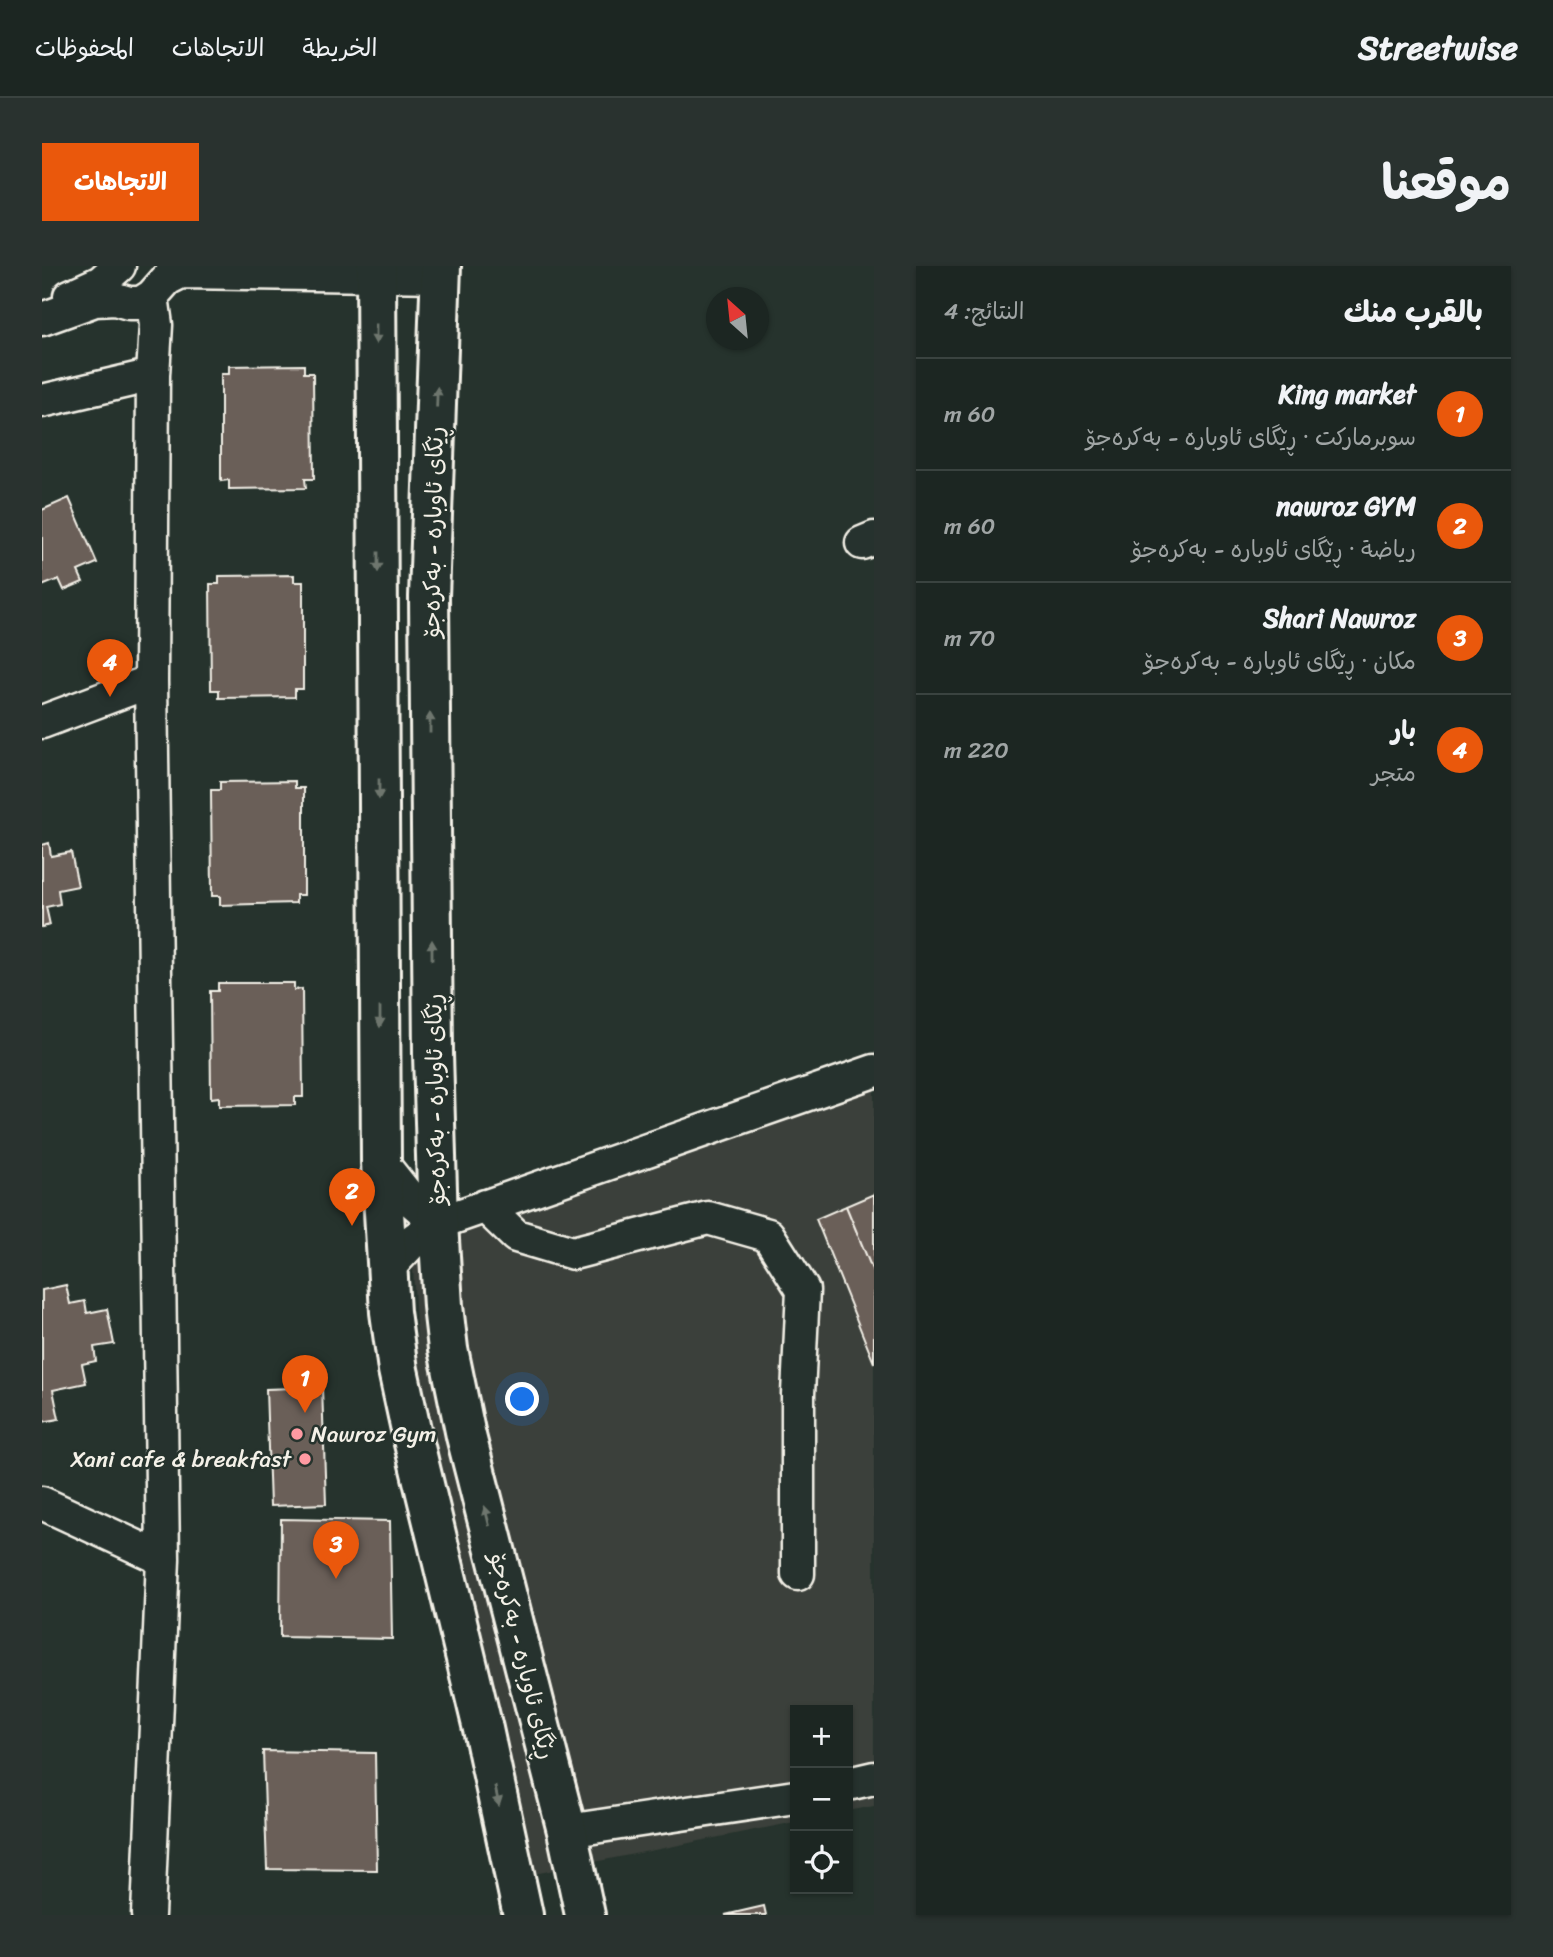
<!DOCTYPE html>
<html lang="ar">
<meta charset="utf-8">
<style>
body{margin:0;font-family:Sriracha,"Playpen Sans Arabic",sans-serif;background:#29322f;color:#f1f3f6;direction:rtl}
.controls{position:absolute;right:21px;bottom:21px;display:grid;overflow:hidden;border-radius:0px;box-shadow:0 2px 5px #0004}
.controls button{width:63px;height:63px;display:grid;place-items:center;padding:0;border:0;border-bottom:2px solid #3a4340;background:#1c2622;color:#f1f3f6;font:35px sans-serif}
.compass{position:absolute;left:664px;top:21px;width:63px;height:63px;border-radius:50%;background:#1c2622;box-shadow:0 2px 5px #0004;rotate:333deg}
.you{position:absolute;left:481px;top:1134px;width:24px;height:24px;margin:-18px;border:5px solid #fff;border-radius:50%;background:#1a73e8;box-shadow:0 0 0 10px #1a73e833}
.badge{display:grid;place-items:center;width:46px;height:46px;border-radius:50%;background:#ea580c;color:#fff;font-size:23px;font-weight:700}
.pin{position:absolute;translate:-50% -58px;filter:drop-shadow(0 2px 4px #0008)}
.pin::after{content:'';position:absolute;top:37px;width:24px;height:21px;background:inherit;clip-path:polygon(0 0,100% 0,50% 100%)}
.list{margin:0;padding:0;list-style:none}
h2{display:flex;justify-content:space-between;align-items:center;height:91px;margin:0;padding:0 28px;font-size:30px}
h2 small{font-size:23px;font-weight:400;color:#a0a5a5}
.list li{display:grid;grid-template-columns:46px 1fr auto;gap:21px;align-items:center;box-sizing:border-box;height:112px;padding:0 28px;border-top:2px solid #3a4340}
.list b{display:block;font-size:26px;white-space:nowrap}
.list p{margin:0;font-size:23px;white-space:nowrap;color:#a0a5a5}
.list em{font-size:23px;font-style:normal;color:#a0a5a5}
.icon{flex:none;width:38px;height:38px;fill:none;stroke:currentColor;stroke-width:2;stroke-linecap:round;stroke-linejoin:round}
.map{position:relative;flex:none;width:832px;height:1649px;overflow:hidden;direction:ltr;border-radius:0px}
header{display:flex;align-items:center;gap:42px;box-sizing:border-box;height:98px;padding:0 35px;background:#1c2622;border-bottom:2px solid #3a4340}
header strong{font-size:33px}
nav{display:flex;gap:38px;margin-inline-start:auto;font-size:24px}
.intro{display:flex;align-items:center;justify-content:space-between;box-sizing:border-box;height:168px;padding:0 42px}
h1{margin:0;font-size:49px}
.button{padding:18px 32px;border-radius:0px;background:#ea580c;color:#fff;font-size:24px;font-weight:700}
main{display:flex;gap:42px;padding:0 42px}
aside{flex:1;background:#1c2622;border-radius:0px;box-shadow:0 2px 5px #0004}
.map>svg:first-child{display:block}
</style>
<header>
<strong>Streetwise</strong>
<nav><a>الخريطة</a><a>الاتجاهات</a><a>المحفوظات</a></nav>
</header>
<div class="intro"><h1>موقعنا</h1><a class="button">الاتجاهات</a></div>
<main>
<aside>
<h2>بالقرب منك<small>النتائج: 4</small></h2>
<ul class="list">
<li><span class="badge">1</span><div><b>King market</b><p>سوبرماركت · ڕێگای ئاوبارە - بەکرەجۆ</p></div><em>60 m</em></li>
<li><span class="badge">2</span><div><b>nawroz GYM</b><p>رياضة · ڕێگای ئاوبارە - بەکرەجۆ</p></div><em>60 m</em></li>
<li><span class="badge">3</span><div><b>Shari Nawroz</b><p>مكان · ڕێگای ئاوبارە - بەکرەجۆ</p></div><em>70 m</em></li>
<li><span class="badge">4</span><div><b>بار</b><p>متجر</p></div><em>220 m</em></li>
</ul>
</aside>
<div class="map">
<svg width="832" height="1649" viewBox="0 0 832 1649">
<rect width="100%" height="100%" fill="#26332d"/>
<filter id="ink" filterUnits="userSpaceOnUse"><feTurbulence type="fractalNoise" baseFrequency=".0143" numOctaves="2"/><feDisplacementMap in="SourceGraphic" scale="14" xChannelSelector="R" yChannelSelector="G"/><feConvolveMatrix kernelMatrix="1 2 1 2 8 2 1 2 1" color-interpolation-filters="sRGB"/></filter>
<g filter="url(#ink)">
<path fill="#3b403a" d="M832,803V1540L806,1545V1444H753V1556L492,1608L391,1173L376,1096L369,963Z"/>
<path fill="#6b5e59" stroke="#f4f1e8" stroke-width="2" d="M262,99V107H271L272,213H263L264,222L187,223V214L179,215V108H187V100Z
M27,232L55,297L36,305L41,316L22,324L17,313L0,320V244Z
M252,309V316H261V423H253V431L177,432V424H169L168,318H177V310Z
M253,515V522H262V629H254V637L178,639V630H170L169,524H178V516Z
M7,577L9,590L29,586L36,620L16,624L18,638L4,641L8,659L0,661V579Z
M176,717H252V724L260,723L261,831H253V839L177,840V831L169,832L168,725H176Z
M832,928V1008L804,940Z
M804,940L832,1008V1097L774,953Z
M24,1019L28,1038L43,1035L45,1047L65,1043L72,1078L52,1081L54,1095L40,1098L44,1117L11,1124L17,1153L0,1156V1024Z
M280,1121L284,1238L228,1240L224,1123Z
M239,1253L348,1255L350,1373L238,1371Z
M221,1485L333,1487L335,1604L225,1603Z
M722,1640L724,1649H683Z"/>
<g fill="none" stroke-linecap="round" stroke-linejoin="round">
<g stroke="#f4f1e8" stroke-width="37">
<path id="minor" d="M28,30L59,16L77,0
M0,53L53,34L73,33L87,37H99L110,30L125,13L139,6L399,10
M0,135L111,109
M820,277L832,272
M0,456L109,415
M339,896L370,935L396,957
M443,940L474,970L531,987L666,952L726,969L761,1024L756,1128V1308
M345,1003L373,973L396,957L832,805
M0,1237L121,1293
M806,1518L832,1512
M525,1565L753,1531
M106,1649L121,1293L109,415L111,109L114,59L110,30"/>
</g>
<g stroke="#f4f1e8" stroke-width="44">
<path id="major" d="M334,0L339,896L348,1046L356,1104L371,1173L441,1463L481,1649
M399,0L387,331L391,788L396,957L401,1040L406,1083L424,1170L525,1565L543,1649"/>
</g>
<use href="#minor" stroke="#26332d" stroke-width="32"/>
<use href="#major" stroke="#26332d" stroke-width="38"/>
</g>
<defs><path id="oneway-solid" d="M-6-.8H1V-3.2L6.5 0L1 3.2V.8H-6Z" transform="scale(1.75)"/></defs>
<g fill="#6e766e">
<use href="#oneway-solid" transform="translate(334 68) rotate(90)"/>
<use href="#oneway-solid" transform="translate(395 131) rotate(-88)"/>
<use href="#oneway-solid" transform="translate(336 296) rotate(90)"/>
<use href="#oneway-solid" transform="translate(388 457) rotate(-90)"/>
<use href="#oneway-solid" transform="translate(337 523) rotate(90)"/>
<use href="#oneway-solid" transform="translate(390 684) rotate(-90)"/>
<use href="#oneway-solid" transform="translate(338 751) rotate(90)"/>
<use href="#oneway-solid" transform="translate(445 1250) rotate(-104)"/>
<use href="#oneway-solid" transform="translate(455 1530) rotate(78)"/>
</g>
</g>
<g fill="#ff9aa2" stroke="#26332d" stroke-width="2.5">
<circle cx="255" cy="1168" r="7"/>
<circle cx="263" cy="1193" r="7"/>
</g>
<g text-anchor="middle" stroke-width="5" stroke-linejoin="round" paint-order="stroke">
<g font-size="23" fill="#f4f1e8" stroke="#26332d">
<text transform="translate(391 266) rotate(-89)" y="8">ڕێگای ئاوبارە - بەکرەجۆ</text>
<text transform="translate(393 833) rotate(-91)" y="8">ڕێگای ئاوبارە - بەکرەجۆ</text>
<text transform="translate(481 1390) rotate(76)" y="8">ڕێگای ئاوبارە - بەکرەجۆ</text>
</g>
<g font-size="23" fill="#f4f1e8" stroke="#26332d" text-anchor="start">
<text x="269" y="1176">Nawroz Gym</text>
<text x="249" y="1201" text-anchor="end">Xani cafe &amp; breakfast</text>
</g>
</g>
</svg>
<div class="controls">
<button>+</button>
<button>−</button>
<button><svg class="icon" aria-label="locate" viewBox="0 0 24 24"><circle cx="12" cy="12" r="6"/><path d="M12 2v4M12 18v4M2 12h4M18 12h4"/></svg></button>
</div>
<svg class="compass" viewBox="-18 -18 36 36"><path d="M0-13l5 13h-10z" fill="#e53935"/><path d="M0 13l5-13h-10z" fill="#a0a5a5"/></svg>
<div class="you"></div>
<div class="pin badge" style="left:263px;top:1147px">1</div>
<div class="pin badge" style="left:310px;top:960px">2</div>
<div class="pin badge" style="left:294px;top:1313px">3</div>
<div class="pin badge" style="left:68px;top:431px">4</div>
</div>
</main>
